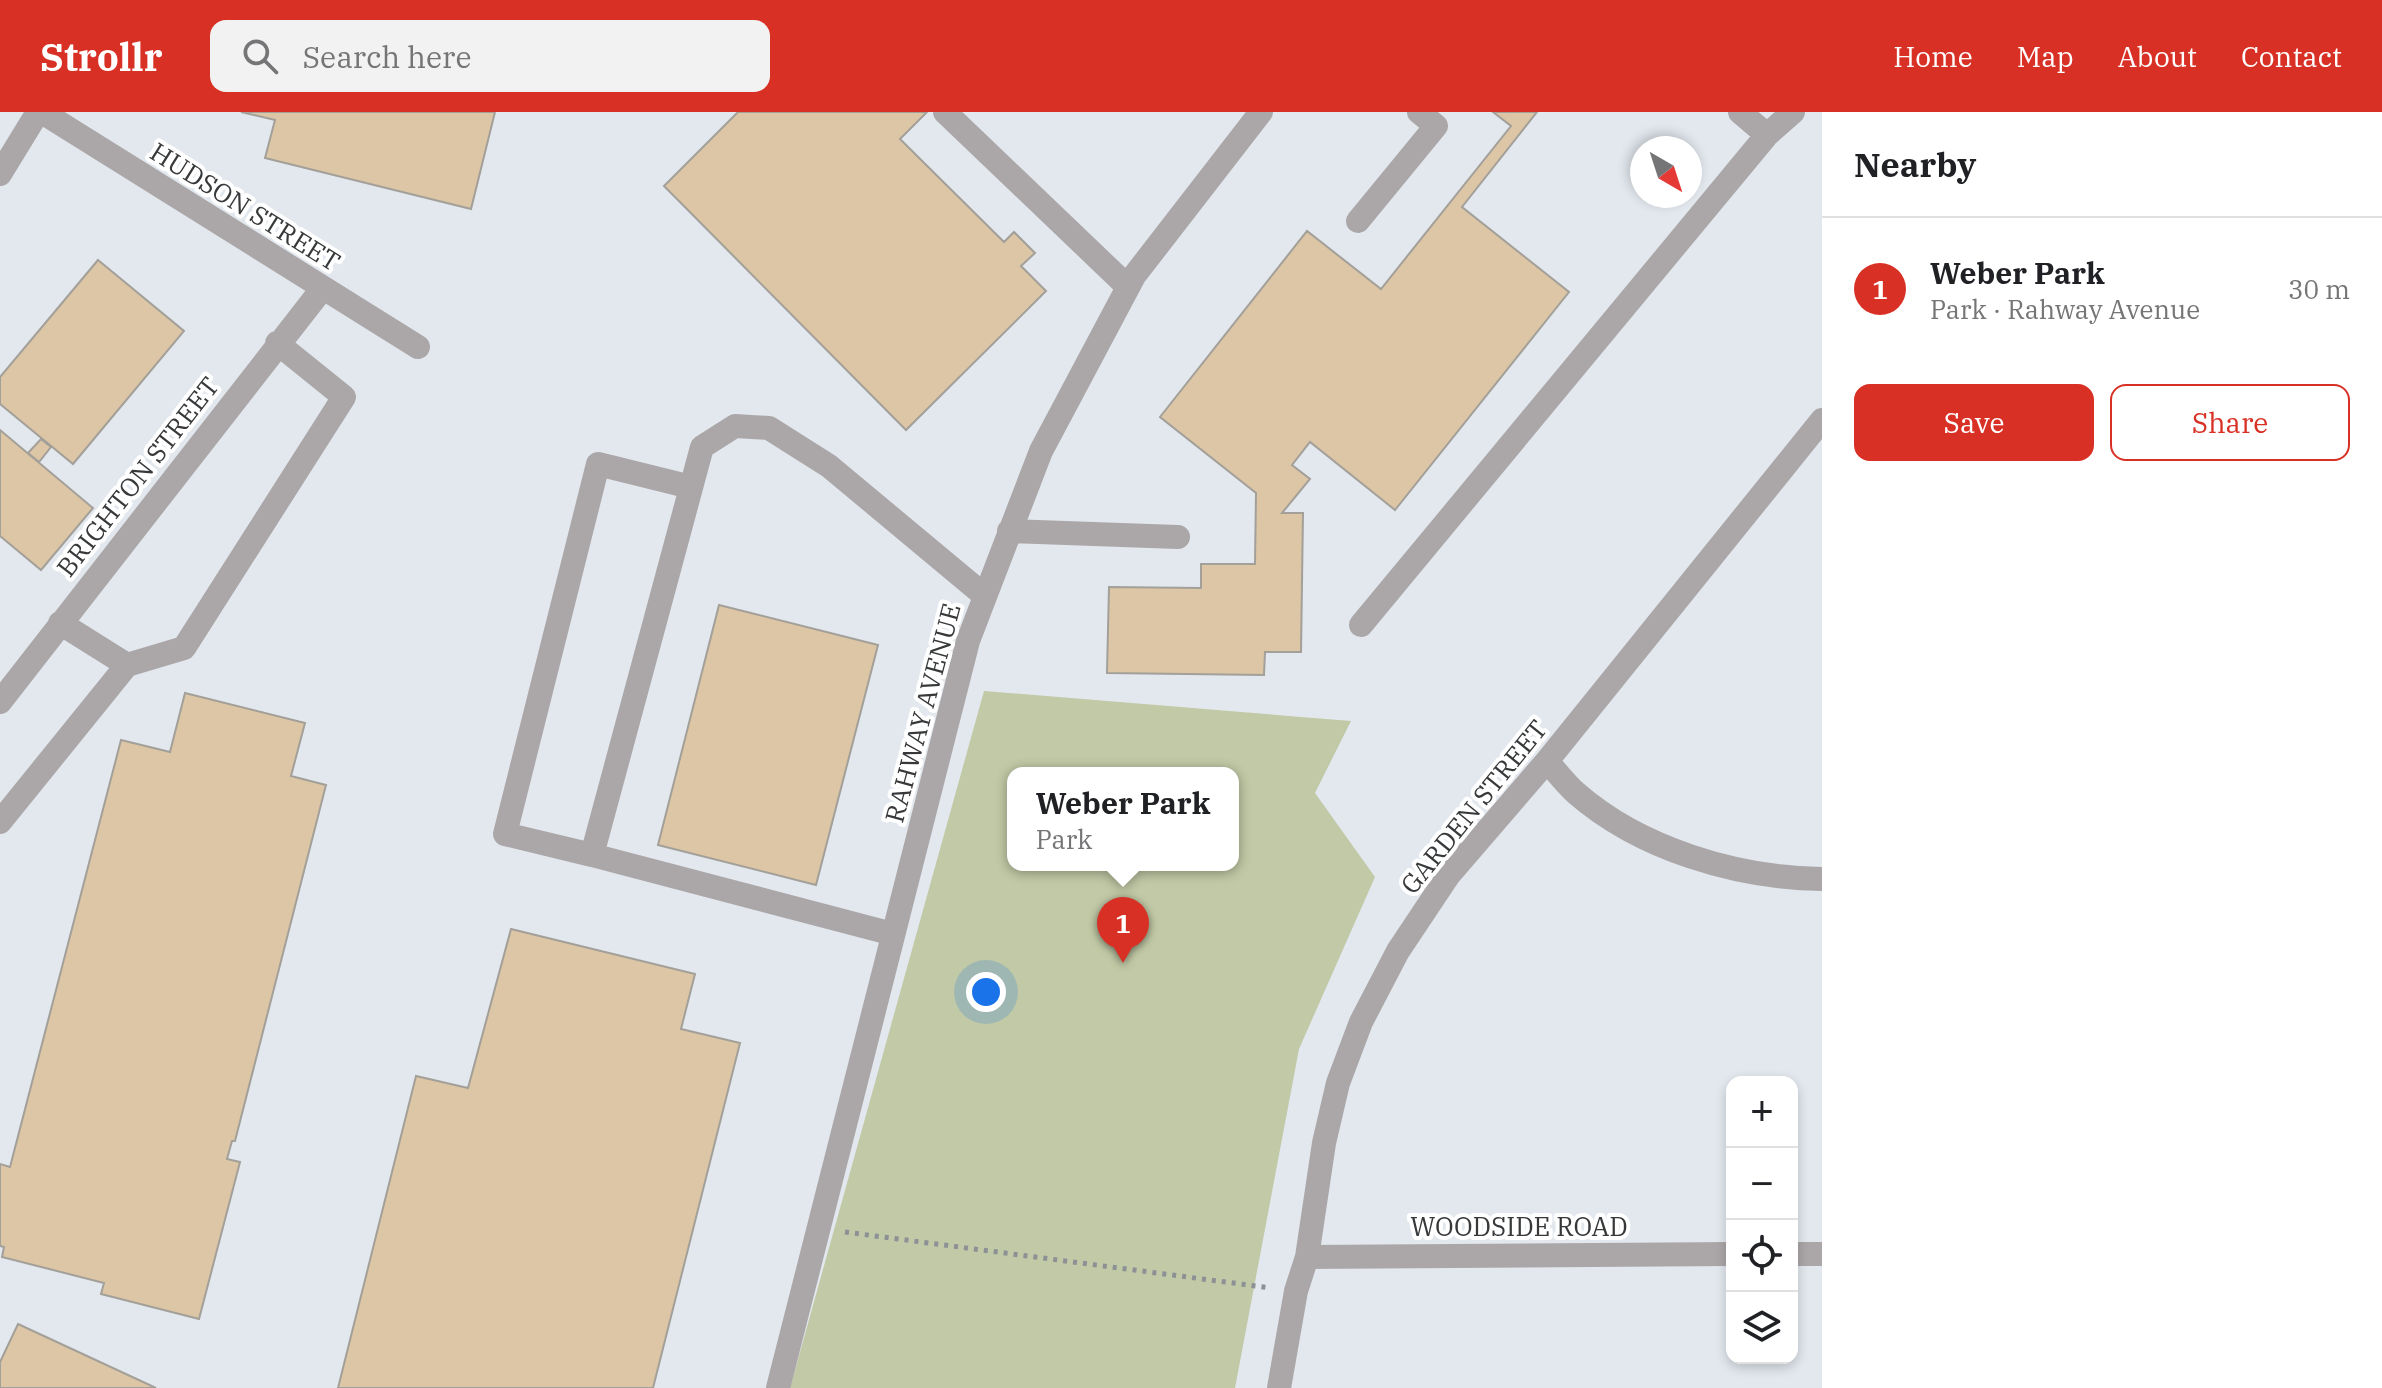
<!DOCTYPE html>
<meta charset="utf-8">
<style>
body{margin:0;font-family:"IBM Plex Serif",serif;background:#f2f2f2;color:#202124}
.controls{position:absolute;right:24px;bottom:24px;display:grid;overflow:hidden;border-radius:16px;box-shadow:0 4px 12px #0003}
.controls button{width:72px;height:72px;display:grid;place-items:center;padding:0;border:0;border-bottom:2px solid #e0e0e0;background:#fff;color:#202124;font:40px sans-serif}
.compass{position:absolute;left:1630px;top:24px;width:72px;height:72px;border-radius:50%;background:#fff;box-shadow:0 4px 12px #0003;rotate:141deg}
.you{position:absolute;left:986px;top:880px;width:28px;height:28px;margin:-20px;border:6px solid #fff;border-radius:50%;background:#1a73e8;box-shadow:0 0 0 12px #1a73e833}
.badge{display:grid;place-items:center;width:52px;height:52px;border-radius:50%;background:#d93025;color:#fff;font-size:26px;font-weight:700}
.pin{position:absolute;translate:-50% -66px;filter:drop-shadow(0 2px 4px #0008)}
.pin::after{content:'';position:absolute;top:42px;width:28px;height:24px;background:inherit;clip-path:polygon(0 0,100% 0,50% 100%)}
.popup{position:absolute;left:1007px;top:655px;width:232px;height:104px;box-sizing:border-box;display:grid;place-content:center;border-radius:16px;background:#fff;filter:drop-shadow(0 2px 6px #0005);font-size:26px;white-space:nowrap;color:#757577}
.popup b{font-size:30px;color:#202124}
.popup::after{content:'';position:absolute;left:50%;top:100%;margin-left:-16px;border:16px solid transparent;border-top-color:#fff}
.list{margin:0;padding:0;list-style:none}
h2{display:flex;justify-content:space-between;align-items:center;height:104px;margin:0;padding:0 32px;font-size:34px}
h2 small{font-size:26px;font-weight:400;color:#757577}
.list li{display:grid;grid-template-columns:52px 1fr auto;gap:24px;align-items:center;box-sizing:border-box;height:144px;padding:0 32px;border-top:2px solid #e0e0e0}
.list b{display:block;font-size:30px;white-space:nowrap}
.list p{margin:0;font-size:26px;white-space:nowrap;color:#757577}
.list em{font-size:26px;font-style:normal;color:#757577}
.actions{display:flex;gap:16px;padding:24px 32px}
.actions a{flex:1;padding:18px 0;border:2px solid #d93025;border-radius:16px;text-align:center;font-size:28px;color:#d93025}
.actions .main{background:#d93025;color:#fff}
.icon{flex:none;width:44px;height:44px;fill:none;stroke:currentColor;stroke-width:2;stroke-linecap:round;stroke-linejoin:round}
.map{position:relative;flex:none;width:1822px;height:1276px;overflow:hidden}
header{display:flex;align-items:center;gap:48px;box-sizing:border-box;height:112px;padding:0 40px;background:#d93025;color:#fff}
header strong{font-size:38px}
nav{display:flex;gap:44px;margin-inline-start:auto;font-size:28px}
.search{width:560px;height:72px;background:#f2f2f2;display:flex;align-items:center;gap:20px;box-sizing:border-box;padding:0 28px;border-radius:16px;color:#757577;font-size:30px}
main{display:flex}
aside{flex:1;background:#fff}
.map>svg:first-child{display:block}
</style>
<header>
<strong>Strollr</strong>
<div class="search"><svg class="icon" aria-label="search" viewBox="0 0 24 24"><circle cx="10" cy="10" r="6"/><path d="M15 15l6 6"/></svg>Search here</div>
<nav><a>Home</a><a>Map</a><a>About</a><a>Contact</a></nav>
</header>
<main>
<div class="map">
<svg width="1822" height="1276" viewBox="0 0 1822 1276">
<rect width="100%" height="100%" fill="#e2e8ee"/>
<path fill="#c1c9a6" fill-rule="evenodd" d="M984,579L1351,609L1315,681L1375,765L1299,937L1235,1276H790ZM1013,661H1233V753H1013Z"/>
<path fill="#dcc6a5" stroke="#a39f99" stroke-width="2" d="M241,0H495L471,97L265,46L275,8Z
M738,0H927L900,27L1004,130L1014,120L1035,141L1021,154L1046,179L906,318L664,74Z
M1493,0H1537L1462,95L1569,180L1395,398L1310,330L1292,353L1310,367L1282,401H1303L1301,540H1265L1264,563L1107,561L1109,475L1201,476V452H1255L1256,381L1160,305L1307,119L1381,177L1511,14Z
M98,148L184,219L73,352L0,292V265Z
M0,318L93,396L41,458L0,424Z
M41,327L51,335L39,350L28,341Z
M719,493L878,533L816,773L658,733Z
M185,581L305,611L291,664L326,673L235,1029H232L227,1047L240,1050L199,1207L101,1182L104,1171L2,1145L4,1135L0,1134V1052L10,1055L121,628L170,640Z
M511,817L695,862L681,917L740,931L653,1276H338L416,964L468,976Z
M18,1212L156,1276H0V1250Z"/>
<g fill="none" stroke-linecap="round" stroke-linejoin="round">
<path stroke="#8d9195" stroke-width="5" stroke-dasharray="4 6" stroke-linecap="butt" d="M845,1120L1271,1176"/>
<path stroke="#aba7a8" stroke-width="24" d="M42,0L418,235
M945,0L1128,175
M1740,0L1767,23
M0,62L38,0
M1358,109L1436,14L1419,0
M1009,419L1178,425
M60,511L127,553L184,536L344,285L277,231
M1361,513L1767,23L1793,0
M0,590L322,177
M1547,649C1556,659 1565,671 1576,681C1640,737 1737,766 1822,767
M0,710L127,553
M592,743L505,722L598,352L691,375
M893,822L592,743L702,335L735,314L769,316L829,354L985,484
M1792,1142H1822
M1307,1145L1732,1142
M778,1276L968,529L1041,339L1134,164L1261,0
M1279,1276L1296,1179L1307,1145L1324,1031L1338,971L1361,910L1398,839L1448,764L1547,649L1822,308"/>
</g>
<g text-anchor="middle" stroke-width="8" stroke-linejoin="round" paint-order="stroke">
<g font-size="26" fill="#36383a" stroke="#fff">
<text transform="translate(245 95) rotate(32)" y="9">HUDSON STREET</text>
<text transform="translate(138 365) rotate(-52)" y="9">BRIGHTON STREET</text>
<text transform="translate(923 601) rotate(-75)" y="9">RAHWAY AVENUE</text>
<text transform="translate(1474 695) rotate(-51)" y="9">GARDEN STREET</text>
<text x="1519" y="1124">WOODSIDE ROAD</text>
</g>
</g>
</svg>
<div class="controls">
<button>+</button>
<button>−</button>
<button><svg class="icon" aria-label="locate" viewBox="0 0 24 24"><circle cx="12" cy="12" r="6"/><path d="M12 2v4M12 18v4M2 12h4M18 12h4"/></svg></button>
<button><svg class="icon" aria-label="layers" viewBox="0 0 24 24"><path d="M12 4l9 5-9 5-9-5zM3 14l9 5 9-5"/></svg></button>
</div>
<svg class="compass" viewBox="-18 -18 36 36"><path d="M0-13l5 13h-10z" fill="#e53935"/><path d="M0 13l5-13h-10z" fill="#757577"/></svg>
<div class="you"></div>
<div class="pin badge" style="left:1123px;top:851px">1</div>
<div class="popup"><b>Weber Park</b>Park</div>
</div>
<aside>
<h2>Nearby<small></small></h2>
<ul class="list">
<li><span class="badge">1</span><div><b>Weber Park</b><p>Park · Rahway Avenue</p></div><em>30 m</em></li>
</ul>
<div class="actions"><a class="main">Save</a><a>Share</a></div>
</aside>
</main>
